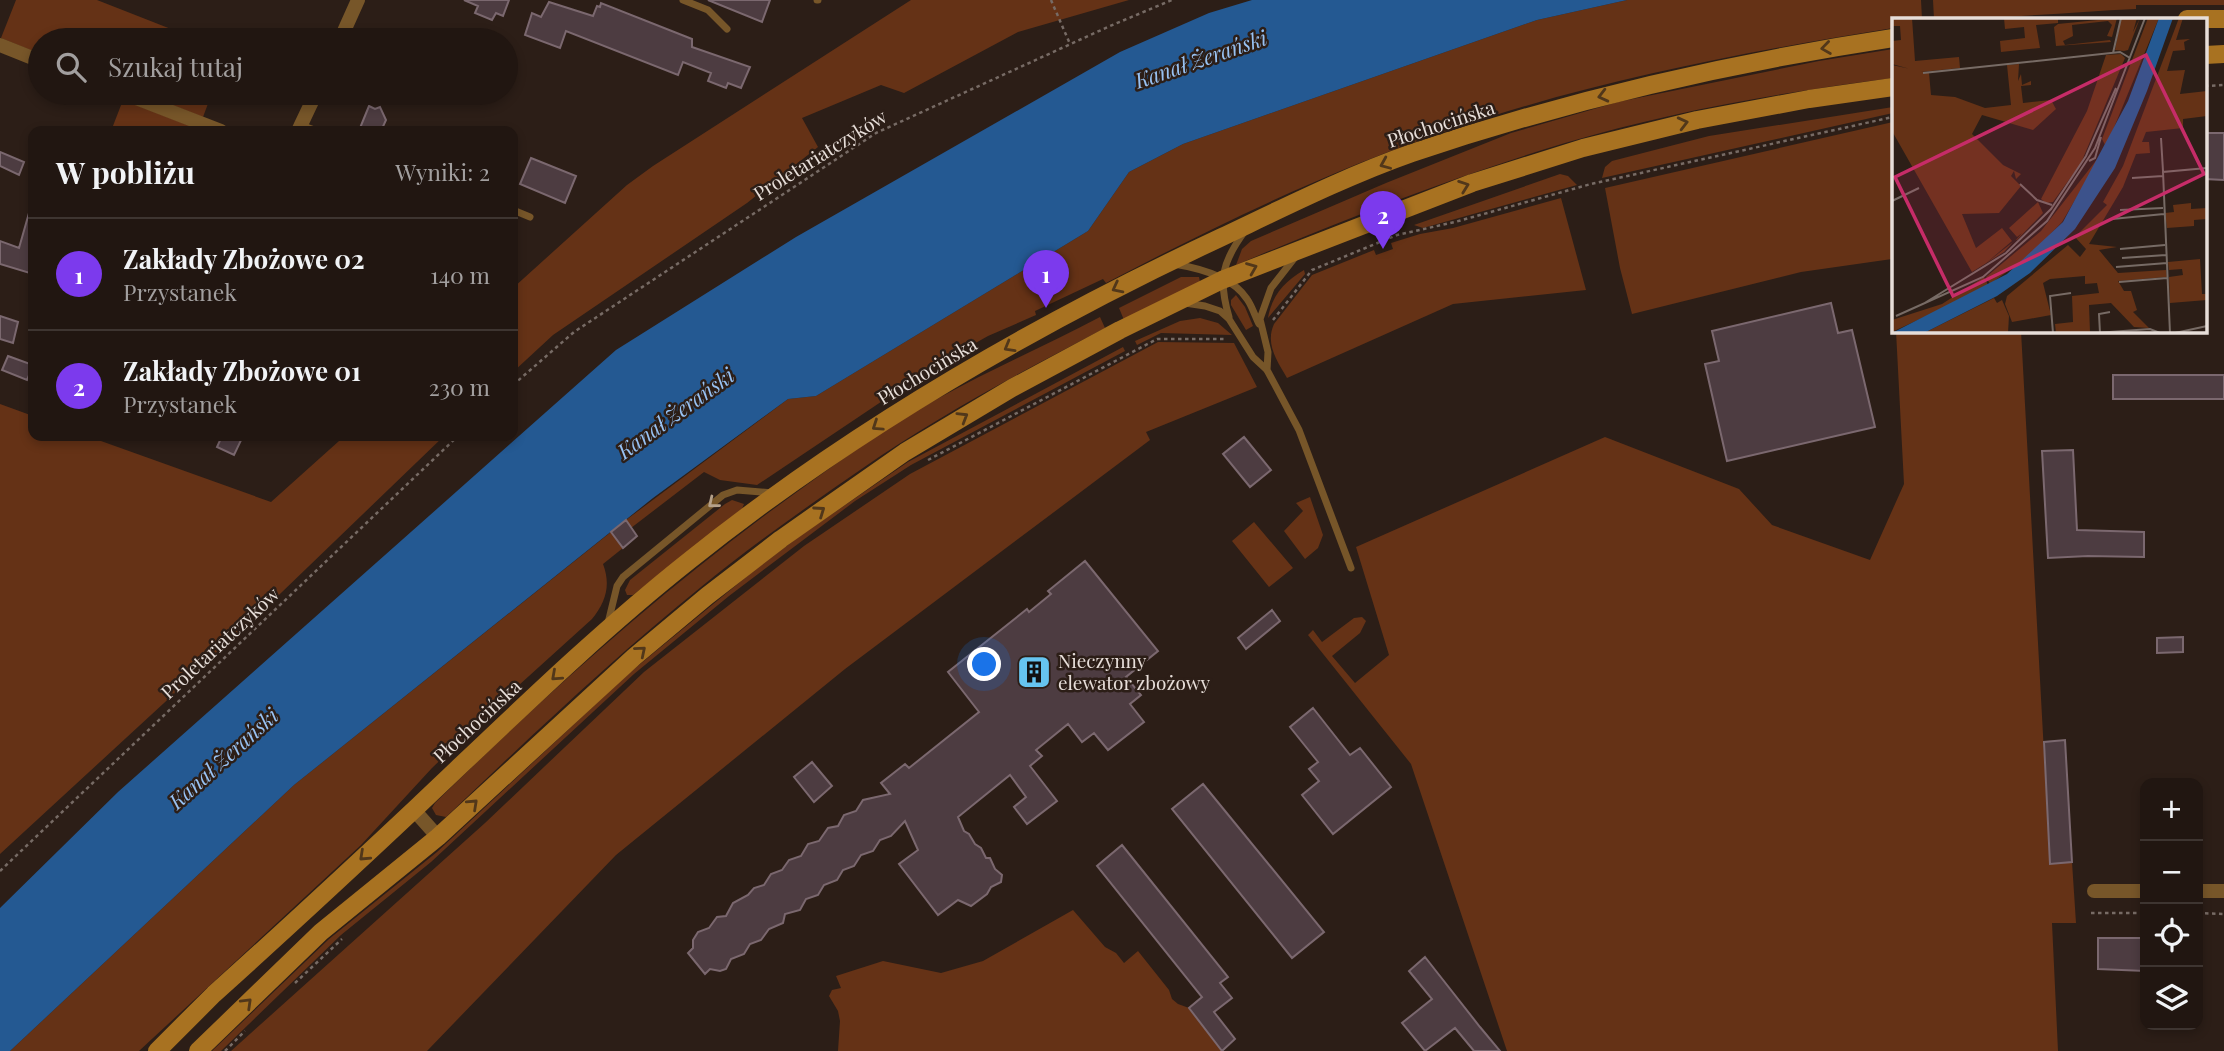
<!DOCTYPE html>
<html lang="pl">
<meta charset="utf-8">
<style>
body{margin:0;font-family:"Playfair Display",serif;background:#2d231f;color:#f1f3f6}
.controls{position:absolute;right:21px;bottom:21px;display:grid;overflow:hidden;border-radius:14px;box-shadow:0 4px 10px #0003}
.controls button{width:63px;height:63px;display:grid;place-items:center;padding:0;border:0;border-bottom:2px solid #3e3531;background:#211611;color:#f1f3f6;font:35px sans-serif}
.you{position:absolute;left:985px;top:665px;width:24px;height:24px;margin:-18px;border:5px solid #fff;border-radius:50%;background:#1a73e8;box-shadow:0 0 0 10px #1a73e833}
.badge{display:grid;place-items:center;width:46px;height:46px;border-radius:50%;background:#7c3aed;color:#fff;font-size:23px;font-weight:700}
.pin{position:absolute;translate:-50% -58px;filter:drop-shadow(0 2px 4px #0008)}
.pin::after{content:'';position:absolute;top:37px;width:24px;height:21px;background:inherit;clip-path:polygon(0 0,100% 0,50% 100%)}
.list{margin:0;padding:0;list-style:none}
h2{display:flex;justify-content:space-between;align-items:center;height:91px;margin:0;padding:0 28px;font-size:30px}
h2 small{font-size:23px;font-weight:400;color:#a29f9f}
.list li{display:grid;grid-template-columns:46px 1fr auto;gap:21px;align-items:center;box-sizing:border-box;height:112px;padding:0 28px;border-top:2px solid #3e3531}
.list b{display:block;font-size:26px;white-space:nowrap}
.list p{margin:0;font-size:23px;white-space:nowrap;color:#a29f9f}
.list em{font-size:23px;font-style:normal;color:#a29f9f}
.icon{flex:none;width:38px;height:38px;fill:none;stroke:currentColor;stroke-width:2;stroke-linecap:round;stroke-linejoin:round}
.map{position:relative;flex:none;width:2224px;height:1051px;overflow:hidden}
.search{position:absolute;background:#211611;box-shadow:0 4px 10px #0003;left:28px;top:28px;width:490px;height:77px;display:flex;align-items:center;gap:18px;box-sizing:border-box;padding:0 24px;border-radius:38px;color:#a29f9f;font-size:26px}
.panel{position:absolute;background:#211611;box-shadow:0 4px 10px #0003;left:28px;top:126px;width:490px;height:315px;border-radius:14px}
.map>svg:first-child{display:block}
</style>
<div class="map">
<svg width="2224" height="1051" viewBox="0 0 2224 1051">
<rect width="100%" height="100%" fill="#2c1e17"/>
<path fill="#653216" d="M16,0H97L199,40H40V54L1,38Z
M911,0H1129L1018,32L904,93L881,85L802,118L818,147L747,203L553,335L513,372V288L627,185L653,166Z
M1627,0H1921L1922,19H1893V28C1744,52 1593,81 1449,130C1330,170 1217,225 1106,283L1103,279L1035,311L1036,315L988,336L933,367L757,485L720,480L704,472L631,528L626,520L788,399L816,396L1088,231L1129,172L1183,144L1537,20Z
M1933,0H2224V5H2136V9C2069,12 2001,19 1934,19Z
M1893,49V78C1783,92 1672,111 1565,143C1453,177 1344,219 1236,265L1242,249L1251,241L1386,183L1511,133L1618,102L1819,61Z
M141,93H212L203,117Z
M123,100L203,131H111Z
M1893,107V113L1602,178L1605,167L1612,161L1709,136Z
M1893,122V278L1892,259L1801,272L1632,314L1620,268L1605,188Z
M1560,174L1568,176L1577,185L1423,228L1414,225Z
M1561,198L1586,290L1453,304L1287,378C1277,361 1265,344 1274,324L1312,275L1374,250L1376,255L1393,249L1391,243L1420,234L1453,228Z
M1304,270L1305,274L1268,318C1272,295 1285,281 1304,270Z
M1181,277H1199L1200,282L1124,320L1119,308Z
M1236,295L1245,307L1253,326L1246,330L1231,305V300Z
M1100,317L1105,328C1023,371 939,415 863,468C808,506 752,545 701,587C612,659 529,738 446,817L436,815L432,808L435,803C550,690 670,583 801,489C845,457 891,424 939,398C992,369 1047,345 1100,317Z
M1200,318L1218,323L1232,335L1161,333L1137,345L1135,341L1180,321Z
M1896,331H2021L2050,863L2072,862L2076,923H2052L2058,1051H1507L1411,764L1308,635L1313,630L1322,642L1354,618L1362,617L1366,621L1360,633L1332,656L1355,683L1389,655L1356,547L1605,437L1739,489L1772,525L1870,560L1904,484Z
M1158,342L1234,343L1257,387L1146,432L1150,440L845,669L616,855L427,1051H231L485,823L644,672L804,546L910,474Z
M1123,347L1125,351L911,465L855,501L729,596L634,674L431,862L341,935L221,1051H212L329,939L437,852L628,674L751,573L797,538L908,462Z
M0,404L33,416V436H87L271,502L339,441L325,436H444L227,645L0,854Z
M1310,497L1323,535L1318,548L1305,559L1284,531L1303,511L1296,503Z
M732,500L744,504L742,509L633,595H627L625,590L630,580L725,504Z
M1254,522L1293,568L1269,587L1232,541Z
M611,532L623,548L603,564C611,585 606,602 592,619L497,705L432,768L361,845L139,1051H10L294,785Z
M1073,910L1105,947L1116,953L1124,963L1138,951L1169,990L1172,999L1178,1004L1189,1008L1223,1051H838L840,1021L838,1011L829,996L832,990L841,988L836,976L883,961L941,973L983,961Z"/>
<path fill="#245992" d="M1252,0H1627L1537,20L1183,144L1129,172L1088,231L816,396L788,399L653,498L294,785L10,1051H0V908L118,792L616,350L796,237L1120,52L1209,13Z"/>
<path fill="#4d3c41" stroke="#7b686f" stroke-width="2" d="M464,0H509L503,16L496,13L492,20L475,13L478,6Z
M708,0H770L762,22Z
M549,2L593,16L597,6L600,7L601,3L692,39V47L750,67L741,88L728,83L726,88L708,81L711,73L683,62L678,75L566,31L560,48L525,35L532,13L541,17Z
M369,106L375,109L380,107L386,120L381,131H368L360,128Z
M2205,133H2224V180L2205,179Z
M0,152L24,162L19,175L0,166Z
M531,158L576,176L565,203L520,184Z
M29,213L33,214V274L0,264V241L19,248Z
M1831,303L1838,333L1852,330L1875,427L1727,461L1705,364L1719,361L1712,331Z
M0,316L18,322L13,343L0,339Z
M8,356L33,365L27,380L2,370Z
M2113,375H2224V399H2113Z
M222,436H243L234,455L217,447Z
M1244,437L1271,470L1250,487L1223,454Z
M2073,450L2077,530L2144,532V557L2088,556L2048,558L2042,451Z
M626,520L637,536L623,548L611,532Z
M1085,561L1158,651L1126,677L1141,695L1130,704L1144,722L1108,750L1094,733L1082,742L1068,724L1036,750L1042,756L1030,766L1057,801L1027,824L1014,807L1026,797L1010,775L958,817L964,831L969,834L975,844L981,848L986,858H990L995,869L1002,875L1001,882L991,887L987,894L971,906L958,900L938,915L899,864L918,850L905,821L891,836L880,840L873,851L861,855L854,866L843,870L837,880L824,885L818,895L806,899L800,910L785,914L783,923L769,929L761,940L750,944L744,954L731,959L726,969L720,971L710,969L705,974L688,953L693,948V940L698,932L709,928L717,917L726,916L733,903L748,895L754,888L764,885L771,874L782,870L789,860L801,856L808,844L819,841L828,828L838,826L844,815L856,811L863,800L890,794L881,783L905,764L909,768L979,712L948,672L1027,609L1029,612L1051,594L1048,591Z
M1272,610L1280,621L1246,649L1238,638Z
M2183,637V652L2157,653V638Z
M1313,708L1350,755L1360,748L1391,787L1333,834L1302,795L1319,781L1309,769L1318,762L1290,727Z
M2065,740L2072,862L2050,864L2044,742Z
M812,762L832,786L814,802L794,777Z
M1203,784L1324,932L1292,958L1172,809Z
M1122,845L1228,977L1220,983L1232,998L1214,1012L1235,1039L1222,1051L1189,1008L1202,997L1097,866Z
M2098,938H2145V971L2098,969Z
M1425,957L1480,1027L1500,1051H1474L1455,1028L1425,1051L1402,1023L1432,999L1409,971Z"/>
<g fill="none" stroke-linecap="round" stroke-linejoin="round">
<path stroke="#776b65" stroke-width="2.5" stroke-dasharray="3.5 3.5" stroke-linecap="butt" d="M1051,0L1070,44
M2205,86L2224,85
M1273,320L1312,270L1397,235L1455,222L1591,184L1893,117
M513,385L574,332L876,133L1110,26L1172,0
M928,460L1157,339H1227
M0,871L458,436
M2091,913H2145
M2198,913L2224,914
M295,983L342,939
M225,1051L245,1031"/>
<path stroke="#775629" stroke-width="7" d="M683,0L708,10L727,29
M817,0H818
M301,125L317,131
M513,210L530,217
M1174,264C1199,268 1232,276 1247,299C1252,306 1255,316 1259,324
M1185,303L1205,306L1220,311L1229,319L1253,357L1267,370L1299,430L1351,568
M1229,317C1218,280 1222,262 1245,231
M1267,370L1268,352L1260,319L1271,288L1296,256
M608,623L617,586L623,577L723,495L737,490L773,493"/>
<path stroke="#775629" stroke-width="14" d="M340,40L358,0
M0,45L40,61
M123,93L221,131
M298,131L316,93
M414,810L438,837
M2094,891H2145
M2198,891H2224"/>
<path stroke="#a87221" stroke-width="18" d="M2187,19H2224
M2205,55L2224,54
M157,1051L214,994C283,932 351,869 418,806C507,722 594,636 690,560C852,430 1034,325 1222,237C1283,208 1349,175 1412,153C1569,100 1729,63 1893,38
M198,1051L321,932L438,837L634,657L707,596L781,539L905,452L1012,388L1120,330L1222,280L1472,183L1583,148L1697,120L1809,99L1893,87"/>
</g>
<defs><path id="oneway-chevron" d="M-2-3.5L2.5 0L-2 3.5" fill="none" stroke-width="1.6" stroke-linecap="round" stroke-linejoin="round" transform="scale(1.75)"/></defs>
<g stroke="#51371a">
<use href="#oneway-chevron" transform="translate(1826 48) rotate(172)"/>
<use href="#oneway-chevron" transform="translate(1603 96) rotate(166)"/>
<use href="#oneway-chevron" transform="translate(1683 123) rotate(-14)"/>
<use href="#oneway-chevron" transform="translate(1385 164) rotate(157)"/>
<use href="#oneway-chevron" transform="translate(1464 186) rotate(-20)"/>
<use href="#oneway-chevron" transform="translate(1252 268) rotate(-22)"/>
<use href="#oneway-chevron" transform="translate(1117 288) rotate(153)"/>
<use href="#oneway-chevron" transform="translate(1009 347) rotate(150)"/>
<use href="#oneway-chevron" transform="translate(963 417) rotate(-31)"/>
<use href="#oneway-chevron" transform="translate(877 426) rotate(146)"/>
<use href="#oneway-chevron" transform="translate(820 511) rotate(-35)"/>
<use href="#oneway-chevron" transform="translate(641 651) rotate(-40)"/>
<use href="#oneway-chevron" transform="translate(556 676) rotate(138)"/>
<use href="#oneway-chevron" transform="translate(473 804) rotate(-43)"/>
<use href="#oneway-chevron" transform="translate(364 856) rotate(137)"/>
<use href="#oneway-chevron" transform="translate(247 1003) rotate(-44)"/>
</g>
<use stroke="#b5a18a" href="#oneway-chevron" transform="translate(713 503) rotate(141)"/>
<defs>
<g id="building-square" transform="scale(1.75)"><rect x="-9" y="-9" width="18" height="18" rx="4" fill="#66c4ef" stroke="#2c1e17"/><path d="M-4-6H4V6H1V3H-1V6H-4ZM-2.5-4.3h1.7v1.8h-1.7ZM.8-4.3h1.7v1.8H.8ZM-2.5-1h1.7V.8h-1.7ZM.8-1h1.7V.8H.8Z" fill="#111"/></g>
</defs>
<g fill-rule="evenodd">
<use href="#building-square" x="1034" y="672"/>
</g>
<g text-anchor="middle" stroke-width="5" stroke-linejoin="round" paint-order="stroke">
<g font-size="19" fill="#e7ded9" stroke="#2c1e17">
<text transform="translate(1441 124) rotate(-18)" y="7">Płochocińska</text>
<text transform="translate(820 155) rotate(-32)" y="7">Proletariatczyków</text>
<text transform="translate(927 371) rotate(-31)" y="7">Płochocińska</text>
<text transform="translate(220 643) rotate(-43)" y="7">Proletariatczyków</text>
<text transform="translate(477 721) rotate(-43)" y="7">Płochocińska</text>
</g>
<g font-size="19" fill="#e7ded9" stroke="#2c1e17" text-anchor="start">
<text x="1058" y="668">Nieczynny<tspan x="1058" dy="22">elewator zbożowy</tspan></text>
</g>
<g font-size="21" font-style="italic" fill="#98c2f3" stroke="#2c1e17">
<text transform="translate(1201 60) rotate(-19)" y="7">Kanał Żerański</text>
<text transform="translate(676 414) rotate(-36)" y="7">Kanał Żerański</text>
<text transform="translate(224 759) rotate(-42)" y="7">Kanał Żerański</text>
</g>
</g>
<g transform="translate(1892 18)">
<rect width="315" height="315" fill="#2c1e17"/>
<path d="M0,0H20L23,43L67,39L68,50L29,54L0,46V23L9,22L8,8H0ZM112,0H166V5L144,7L148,30L109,34L108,23L133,20L132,9L113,11ZM225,0L220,19L215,18L220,7L216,3L180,7L181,18L171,23L173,27L218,22L219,24L164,28L162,9L166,6ZM229,0H245L241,14L248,0L236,32L232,33L223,32ZM256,0H267L214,129L210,121ZM287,0H291L284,22L298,21L292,24L293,32L281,33L275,53L293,52L288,76L315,73V98L291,101V110L254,114L250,124H257L258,135L244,136L231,169L197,226L225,229L207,232L226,255L274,252L275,259L226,263L232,273H239L245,292L241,294L257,310L242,309L219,285L197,287L198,314L164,315L163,306L181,304L180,278L207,275L205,265L193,266V258L158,261L151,265L159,297L120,304L113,286L115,278L176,227L188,239L194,231L183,219L215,187L211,184L231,148ZM229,36L233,40L189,145L161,184L154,185L149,181L195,93L214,37ZM127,46L126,63L129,56L130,67L139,63V67L129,68L131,85L159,82L164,91L141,112L90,97L80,116L111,147L129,156L124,161L122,153L119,158L129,168L107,195L70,196L84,230L110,210L120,223L93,246L121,224L112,234L80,254L0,113V47L37,55L39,77L63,79L93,90L119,87L115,47ZM213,131L170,204L137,238L98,266L94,259L149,213ZM146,184L151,195L125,222H124L130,215L125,219L117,210ZM299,185V191L315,190V201L302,202V208L275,210L273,195L282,194L281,187ZM308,241L310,276H315V282L278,285L277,259L291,257L290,251L277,252L276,244ZM92,259L96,267L82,276L0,314V302L50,286ZM102,280L105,285L110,282L117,298L116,315H32Z" fill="#653216"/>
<path d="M267,0H281L255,73L223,150L183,211L138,255L105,278L32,315H0L115,256L171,204L236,83Z" fill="#245992"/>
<path fill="none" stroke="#776b65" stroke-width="2" d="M221,35L229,0M31,55L228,34L238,40M269,120L271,153M197,143L203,140L209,119M240,160L271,158M128,166L145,182L160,187M0,183L27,170M228,192L271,190M220,201L272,196M228,231L273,227M230,240L274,237M224,249L275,245M227,264L275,260M31,286L114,235L159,191L194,138L224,70M4,298L91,259L155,203L203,130L253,0M161,315L158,278L179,275M204,315L258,311L268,315M208,315L207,296L218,294M278,315L271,154L315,150M283,315L315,308"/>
<path fill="#c62c68" fill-opacity="0.15" stroke="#c62c68" stroke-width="3.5" d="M254,37L312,156L61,278L3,159Z"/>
<rect width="315" height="315" fill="none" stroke="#e7ded9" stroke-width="3.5"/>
</g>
</svg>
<div class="controls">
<button>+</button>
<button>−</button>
<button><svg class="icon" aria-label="locate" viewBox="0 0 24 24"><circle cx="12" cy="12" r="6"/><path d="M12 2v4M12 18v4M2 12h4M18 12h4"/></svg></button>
<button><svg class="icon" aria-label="layers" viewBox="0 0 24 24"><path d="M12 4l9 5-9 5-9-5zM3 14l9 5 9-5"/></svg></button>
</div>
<div class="you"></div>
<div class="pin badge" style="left:1046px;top:308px">1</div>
<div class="pin badge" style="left:1383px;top:249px">2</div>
<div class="search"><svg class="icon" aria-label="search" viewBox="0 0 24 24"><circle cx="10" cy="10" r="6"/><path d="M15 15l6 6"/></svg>Szukaj tutaj</div>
<section class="panel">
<h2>W pobliżu<small>Wyniki: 2</small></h2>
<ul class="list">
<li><span class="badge">1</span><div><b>Zakłady Zbożowe 02</b><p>Przystanek</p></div><em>140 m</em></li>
<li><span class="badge">2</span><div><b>Zakłady Zbożowe 01</b><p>Przystanek</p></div><em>230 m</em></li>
</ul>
</section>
</div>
